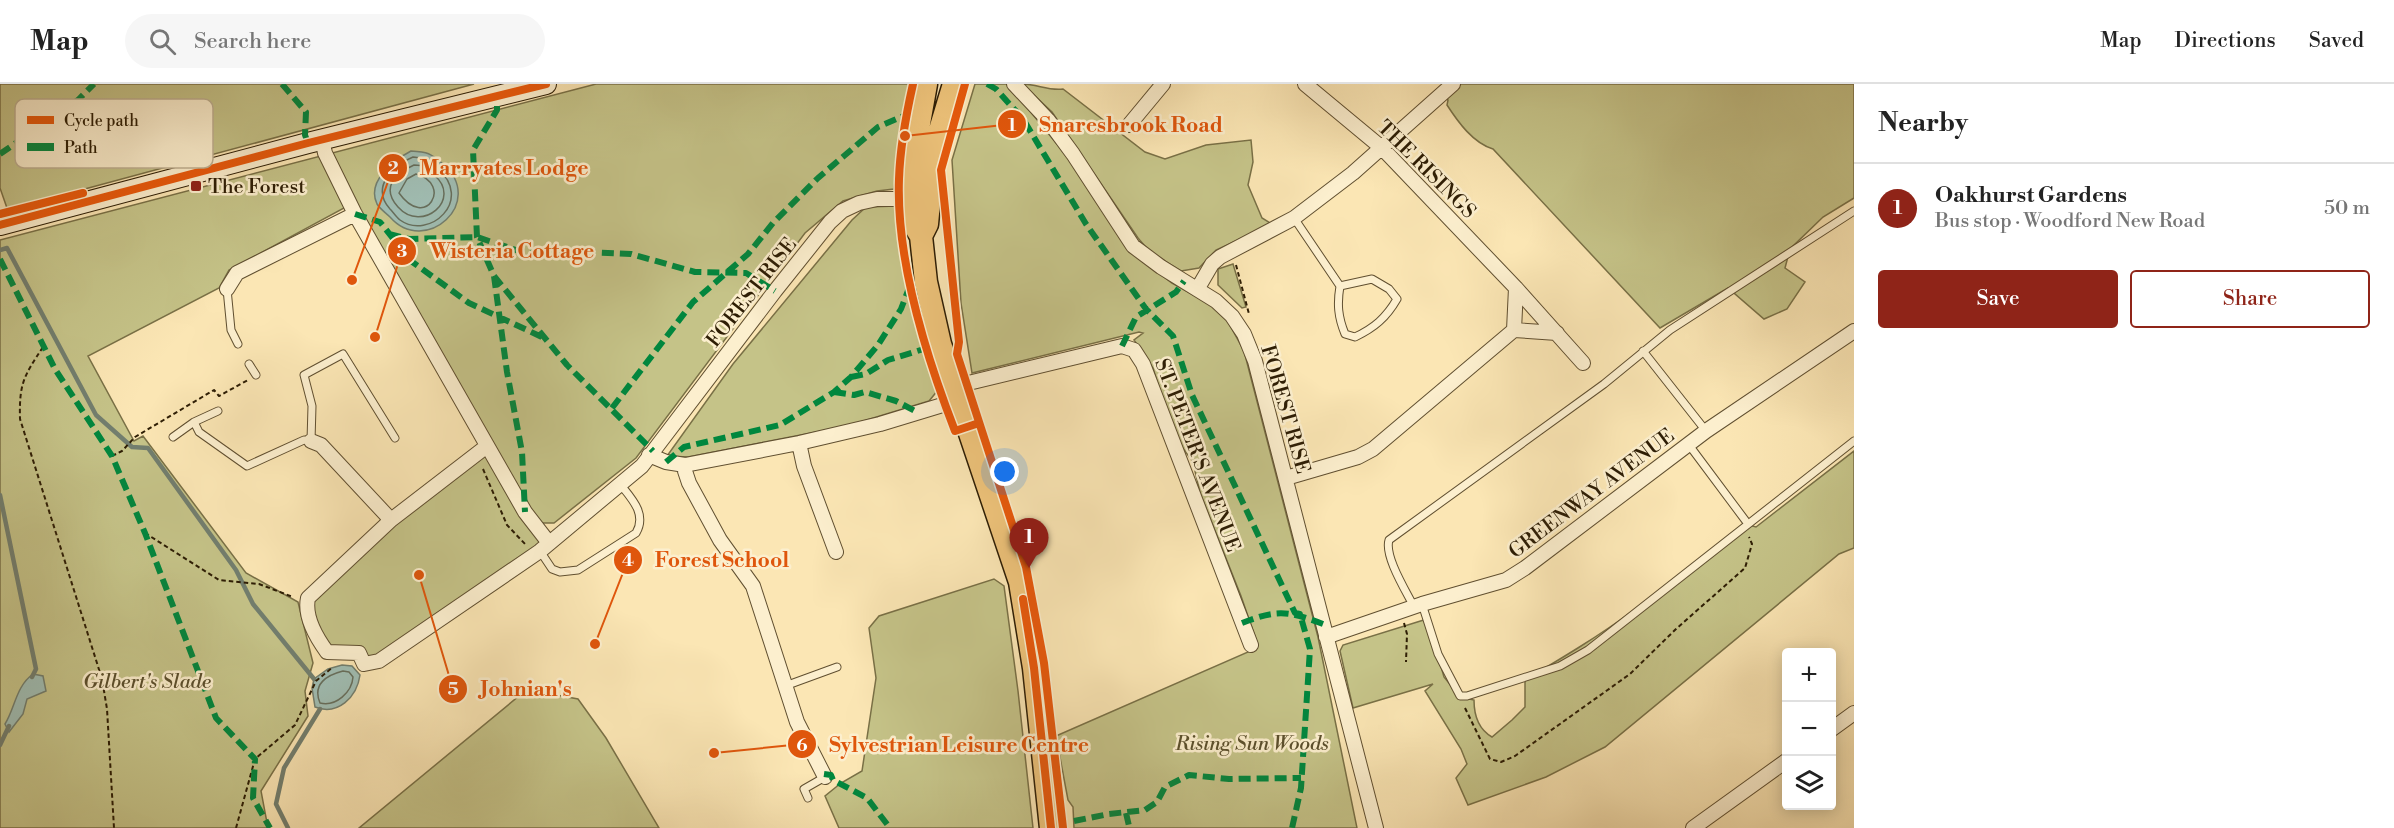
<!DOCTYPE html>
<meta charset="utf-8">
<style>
body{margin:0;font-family:"Libre Bodoni",serif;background:#f6f6f6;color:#222}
.controls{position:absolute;right:18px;bottom:18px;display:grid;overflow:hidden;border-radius:6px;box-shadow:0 3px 15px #0003}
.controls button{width:54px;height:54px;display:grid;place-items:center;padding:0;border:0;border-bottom:2px solid #e0e0e0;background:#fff;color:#222;font:30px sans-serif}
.you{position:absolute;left:1005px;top:388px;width:21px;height:21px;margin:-15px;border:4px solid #fff;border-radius:50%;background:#1a73e8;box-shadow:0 0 0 9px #1a73e833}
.badge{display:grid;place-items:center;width:39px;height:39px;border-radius:50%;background:#8f2418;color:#fff;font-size:20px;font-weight:700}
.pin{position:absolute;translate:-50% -50px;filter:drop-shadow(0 2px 3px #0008)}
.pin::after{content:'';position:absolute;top:32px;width:21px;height:18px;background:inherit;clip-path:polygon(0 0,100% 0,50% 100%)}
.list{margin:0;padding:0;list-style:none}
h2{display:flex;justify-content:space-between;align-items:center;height:78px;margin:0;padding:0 24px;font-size:26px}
h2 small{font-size:20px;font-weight:400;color:#767676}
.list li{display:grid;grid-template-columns:39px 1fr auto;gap:18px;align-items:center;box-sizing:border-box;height:90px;padding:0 24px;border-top:2px solid #e0e0e0}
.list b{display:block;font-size:22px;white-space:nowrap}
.list p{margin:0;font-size:20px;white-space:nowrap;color:#767676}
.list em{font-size:20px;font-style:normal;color:#767676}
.actions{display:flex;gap:12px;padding:18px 24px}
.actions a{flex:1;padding:14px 0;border:2px solid #8f2418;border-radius:6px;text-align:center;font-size:21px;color:#8f2418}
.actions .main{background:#8f2418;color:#fff}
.icon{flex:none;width:33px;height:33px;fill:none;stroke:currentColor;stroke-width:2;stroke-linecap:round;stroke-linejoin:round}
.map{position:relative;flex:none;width:1854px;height:744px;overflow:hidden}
header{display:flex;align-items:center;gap:36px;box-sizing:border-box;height:84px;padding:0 30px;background:#fff;border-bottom:2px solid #e0e0e0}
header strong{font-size:28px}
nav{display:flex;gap:33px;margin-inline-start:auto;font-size:21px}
.search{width:420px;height:54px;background:#f6f6f6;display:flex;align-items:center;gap:15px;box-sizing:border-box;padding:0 21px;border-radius:33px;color:#767676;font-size:22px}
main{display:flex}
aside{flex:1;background:#fff}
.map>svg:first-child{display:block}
</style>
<header>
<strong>Map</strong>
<div class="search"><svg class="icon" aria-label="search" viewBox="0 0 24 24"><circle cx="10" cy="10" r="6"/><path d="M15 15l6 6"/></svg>Search here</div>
<nav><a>Map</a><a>Directions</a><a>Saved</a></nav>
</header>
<main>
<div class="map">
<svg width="1854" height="744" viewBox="0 0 1854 744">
<rect width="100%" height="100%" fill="#fbe6b4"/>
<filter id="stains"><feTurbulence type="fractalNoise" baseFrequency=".00333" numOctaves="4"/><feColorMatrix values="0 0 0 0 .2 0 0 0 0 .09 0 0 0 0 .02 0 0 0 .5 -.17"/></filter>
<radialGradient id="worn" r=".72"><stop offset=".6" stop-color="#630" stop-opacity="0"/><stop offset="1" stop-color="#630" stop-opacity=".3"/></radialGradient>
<path fill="#c5c388" stroke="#797046" stroke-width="1.5" d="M0,0H474L70,109L7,124L0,104Z
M596,0H909L894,105L877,107L843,117L805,149L636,374L554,439H541L530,430L355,118L229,186L219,204L88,272L134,357L143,352L246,489L298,518L313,579L305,607L308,632L261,707L268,744H0V156Z
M975,0H1006L1011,4L1070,76L1130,167L1172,199L1210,220L1227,236L1244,267L1318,553L1357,744H1074L1073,723L1068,716L1056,652L1255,565L1258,561L1241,512L1200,409L1193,378L1174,352L1153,284L1134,256L1143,249L1139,248L972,289L961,219L952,76Z
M1022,0C1037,0 1048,7 1063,5L1145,68L1165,75L1206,61L1251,56L1253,78L1248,101L1262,134L1272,140L1216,166L1199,184L1181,187L1149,167L1138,154L1052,28Z
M1461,0H1854V114L1823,133L1790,165L1785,184L1805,198L1787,225L1764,235L1728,204L1660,244L1493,65C1473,59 1458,38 1447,21L1448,16L1446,14Z
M897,122L900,163L915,238L938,306L929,317L847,342L688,373L667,372L733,280L852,136L866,123Z
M1233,180L1246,223L1242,224L1218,201V185Z
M487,362L549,459L379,577L359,569L327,568L308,514Z
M1854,367V464L1839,470L1605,663L1546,693L1468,721L1456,694L1467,680L1461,665L1425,607L1433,600L1353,624L1340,567L1343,561L1427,535L1444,593L1460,613L1474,616C1474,631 1478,645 1492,653L1512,636L1525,623V596C1562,574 1599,552 1634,526C1673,498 1707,467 1749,441L1756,443Z
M994,495L1004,502L1018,607L1033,744H839L825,712L841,699L862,687L876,594L869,544L879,532Z
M535,607L578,615L606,654L659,744H359L519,612L527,608Z"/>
<path fill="#a0beb4" stroke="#727e6e" stroke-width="1.5" d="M411,67C428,68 430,69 443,80C487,118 425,173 390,133C386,129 380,125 377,120C366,97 394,76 411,67Z
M342,581L352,582L360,591C357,613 338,632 315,623L312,604L314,595L328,585Z
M33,590L43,592L46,607L27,615L23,630L9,648L5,640C15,624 16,602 33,590Z"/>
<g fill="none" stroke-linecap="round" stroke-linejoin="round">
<path stroke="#666e5c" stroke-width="1.5" d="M413,73C424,74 429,76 437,84C475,116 429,157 400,136C396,133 393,128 390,125C371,104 391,82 413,73Z
M414,81C424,81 427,84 434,91C463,115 422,150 398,123C381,104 394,90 414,81Z
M416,90C453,100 426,147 399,109L407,95Z
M343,587L349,588L353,593C352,608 336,623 320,619C312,600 327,591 343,587Z"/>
<path stroke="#727e6e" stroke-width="4.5" d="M0,166L7,164L96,331L132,363L148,364L236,486L253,520L314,595
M0,411L36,585L32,593
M0,661L9,642
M288,744L276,720L284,684L320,625"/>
<g stroke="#604f30" stroke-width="9">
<path id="lane" d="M1294,134L1340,202C1337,220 1338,233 1345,250L1355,253C1374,244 1386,234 1397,215L1389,205L1372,195L1340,202
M227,205L231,246L238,260
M1643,267L1706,347
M249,280L256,291
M194,338L199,348L247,382L304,356L311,357L312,322L304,291L343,270L395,354
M173,353L194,338L218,327
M1689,361L1748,440
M540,467L552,485L560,488L578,486L636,449C647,430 632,415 620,400
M1422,520L1438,570L1460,612H1467L1560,582L1588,566L1854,357
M1414,523C1406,507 1384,472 1389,456L1604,300L1670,246L1854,127
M785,602L837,583
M808,714L804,705L825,693"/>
</g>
<g stroke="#604f30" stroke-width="16">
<path id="street" d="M1014,0L1048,36L1073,70L1133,162L1161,183L1216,217L1232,232L1244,250L1255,277L1376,744
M1305,0L1382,64L1516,204L1583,279
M1129,41L1163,0
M322,56L325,69L355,130L525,428L549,459
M1198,204L1212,180L1220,173L1294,134L1353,89L1453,0
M227,205L237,189L355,130
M1514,246L1516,204
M956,302L1122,262L1134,266L1143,280L1251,561
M311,357L321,361L391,436
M799,359L804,382L836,468
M487,362L391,436L308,514C304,533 316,553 327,568L359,569L364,580L379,577L540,467L642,382L775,207L830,138L842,127L859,119L877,115H911
M649,371L666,378L685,381L799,359L880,340L959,316
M685,381V387L689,399L720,456L753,502L797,638L825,693
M1286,394L1358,373L1373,365L1514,246L1557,249
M1326,553L1422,520L1506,496L1525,484L1706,347L1854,247
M1832,645L1854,629
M1693,744L1786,677"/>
</g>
<g stroke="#2d1d04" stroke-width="22">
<path id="secondary" d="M0,141L308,59L546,0"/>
</g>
<g stroke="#2d1d04" stroke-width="25">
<path id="primary" d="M926,0L915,62L911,115L913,139L921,152L926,198L940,260L1020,498L1034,584L1051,744
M921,152L927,140L934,66L954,0"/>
</g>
<path stroke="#2d1d04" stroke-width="2" stroke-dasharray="4.5 3" stroke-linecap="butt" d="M1236,181L1249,230
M43,263C24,292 19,299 20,335L102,595L107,625L114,744
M112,372L122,367L135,353L214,306L219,312L248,296
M483,385L507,441L525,460
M145,449L219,496L259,500L293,513
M1404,539L1407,550L1406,578
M1465,624L1490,675L1501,678L1515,672L1630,590L1676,545L1745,484L1752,460L1749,453
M236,744L255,675L295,641L316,597L333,583"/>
<use href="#lane" stroke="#fcefce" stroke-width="7"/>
<use href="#street" stroke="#fcefce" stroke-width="14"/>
<use href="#secondary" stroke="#fcefce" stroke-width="20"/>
<use href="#primary" stroke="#eec37a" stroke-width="22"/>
<path stroke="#00873e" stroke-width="6" stroke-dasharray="12 6" stroke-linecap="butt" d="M282,0L306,28L305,51L308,59
M987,0L996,5L1023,35L1086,140L1146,225L1173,252L1192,311L1295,529L1300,530L1310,565L1301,704L1292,744
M497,22V26L473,66L477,153L494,192L567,281L653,367
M0,70L78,16L94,0
M355,130L380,138L411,177L469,219L542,253
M389,150L409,155L477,153L516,166L540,170L587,168L631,170L695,188L746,189L775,207
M0,175L55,285L112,372L145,449L216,634L255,675L253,714L270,744
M494,192L507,288L522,368L525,428
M1122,262L1136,233L1176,208L1184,197
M851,293L866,290L888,276L927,264
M834,308L854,311L865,308L896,317L917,328
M612,324L693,218L748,170L773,139L818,94L878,43L906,31
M666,378L684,363L780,341L834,308L851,293L878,261L901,225L909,204
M1242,539C1278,525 1288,527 1323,540
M824,690L831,691L833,696L867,714L890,744
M1126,729L1129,742
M1074,737L1109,730L1145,726L1157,718L1165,703L1189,691L1229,695L1301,694"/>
<g stroke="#fcefce" stroke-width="11">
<path id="cycleway" d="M913,0C906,31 900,63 899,95C896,176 926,272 955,347L979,339
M965,0L941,86L959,258L957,270L1026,483L1044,579L1063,744
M0,130L83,109
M0,141L308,59L546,0
M1023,515L1034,584L1051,744"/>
</g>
<use href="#cycleway" stroke="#e8590c" stroke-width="8"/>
</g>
<rect fill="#8f2418" stroke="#fcefce" stroke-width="2" x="190" y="96" width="12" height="12" rx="3"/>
<g text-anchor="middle" stroke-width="5" stroke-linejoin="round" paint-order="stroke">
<g font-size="20" fill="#2d1d04" stroke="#fcefce">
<text transform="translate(1427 85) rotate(45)" y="7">THE RISINGS</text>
<text transform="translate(751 208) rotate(-52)" y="7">FOREST RISE</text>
<text transform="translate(1286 325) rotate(74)" y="7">FOREST RISE</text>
<text transform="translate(1198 371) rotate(69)" y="7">ST. PETER'S AVENUE</text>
<text transform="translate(1591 409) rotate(-37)" y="7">GREENWAY AVENUE</text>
</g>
<g font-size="20" fill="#2d1d04" stroke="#fcefce" text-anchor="start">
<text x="208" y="109">The Forest</text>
</g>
<g font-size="20" font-style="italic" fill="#5b4f2c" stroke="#fcefce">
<text x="147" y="604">Gilbert's Slade</text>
<text x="1252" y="666">Rising Sun Woods</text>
</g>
</g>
<rect x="15" y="15" width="198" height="69" rx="9" fill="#fcefce" stroke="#beb091" stroke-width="1.5"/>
<rect x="27" y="32" width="27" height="8" fill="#e8590c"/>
<rect x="27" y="59" width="27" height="8" fill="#00873e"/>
<g font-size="16" fill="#2d1d04">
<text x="64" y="42">Cycle path</text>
<text x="64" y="69">Path</text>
</g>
<path fill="none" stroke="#df560c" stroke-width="2" d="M905 52L1012 40M352 196L393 84M375 253L402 167M595 560L628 476M419 491L453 605M714 669L802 660"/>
<g fill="#df560c" stroke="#fcefce" stroke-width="2">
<circle cx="905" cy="52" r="6"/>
<circle cx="352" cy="196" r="6"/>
<circle cx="375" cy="253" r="6"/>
<circle cx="595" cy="560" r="6"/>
<circle cx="419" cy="491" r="6"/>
<circle cx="714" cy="669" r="6"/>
<circle cx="1012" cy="40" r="15"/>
<circle cx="393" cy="84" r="15"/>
<circle cx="402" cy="167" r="15"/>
<circle cx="628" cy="476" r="15"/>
<circle cx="453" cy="605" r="15"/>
<circle cx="802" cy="660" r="15"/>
</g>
<g font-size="18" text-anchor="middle" font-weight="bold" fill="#fff">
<text x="1012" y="47">1</text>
<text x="393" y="90">2</text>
<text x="402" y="173">3</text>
<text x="628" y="482">4</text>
<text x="453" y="611">5</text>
<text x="802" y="667">6</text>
</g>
<g font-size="21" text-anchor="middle" font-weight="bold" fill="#df560c" stroke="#fcefce" stroke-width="5" stroke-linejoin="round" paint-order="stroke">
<text x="1131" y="48">Snaresbrook Road</text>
<text x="504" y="91">Marryates Lodge</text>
<text x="512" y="174">Wisteria Cottage</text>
<text x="722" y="483">Forest School</text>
<text x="526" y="612">Johnian's</text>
<text x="959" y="668">Sylvestrian Leisure Centre</text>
</g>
<rect width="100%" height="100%" filter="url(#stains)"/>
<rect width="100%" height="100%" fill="url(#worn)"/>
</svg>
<div class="controls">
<button>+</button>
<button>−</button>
<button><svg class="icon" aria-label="layers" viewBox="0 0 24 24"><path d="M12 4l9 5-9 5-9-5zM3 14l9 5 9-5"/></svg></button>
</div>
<div class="you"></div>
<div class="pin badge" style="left:1029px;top:484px">1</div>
</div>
<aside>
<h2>Nearby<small></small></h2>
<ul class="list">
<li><span class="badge">1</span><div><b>Oakhurst Gardens</b><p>Bus stop · Woodford New Road</p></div><em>50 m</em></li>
</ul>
<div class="actions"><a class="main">Save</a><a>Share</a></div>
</aside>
</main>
